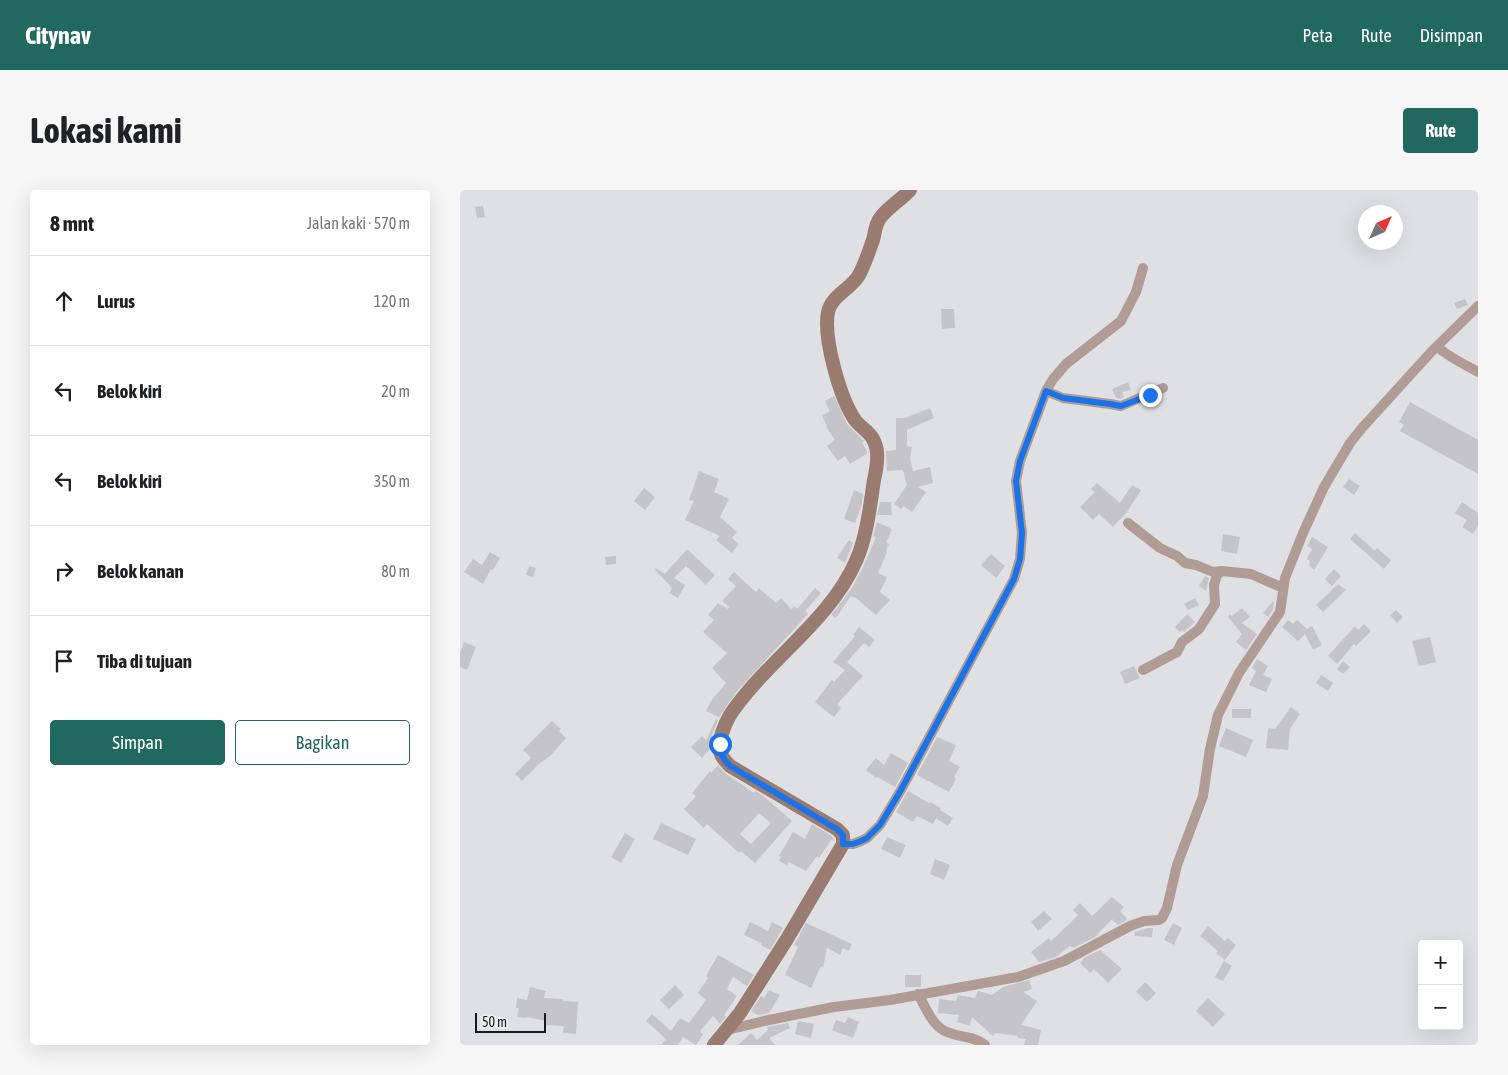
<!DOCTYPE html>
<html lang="id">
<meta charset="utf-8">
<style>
body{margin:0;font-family:"Asap Condensed",sans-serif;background:#f6f6f6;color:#202124}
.controls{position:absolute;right:15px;bottom:15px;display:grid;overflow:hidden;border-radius:5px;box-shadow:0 5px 20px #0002}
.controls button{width:45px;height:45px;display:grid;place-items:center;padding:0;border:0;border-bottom:1px solid #e0e0e0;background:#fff;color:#202124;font:25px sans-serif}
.compass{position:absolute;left:898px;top:15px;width:45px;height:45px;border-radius:50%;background:#fff;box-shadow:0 5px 20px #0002;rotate:45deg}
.scale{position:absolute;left:15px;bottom:12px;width:71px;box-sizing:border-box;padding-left:5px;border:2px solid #18191a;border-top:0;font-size:14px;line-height:18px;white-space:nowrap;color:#18191a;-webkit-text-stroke:4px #ebedf0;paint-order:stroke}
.stop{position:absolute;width:15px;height:15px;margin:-11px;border:4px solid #1a73e8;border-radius:50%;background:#fff}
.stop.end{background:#1a73e8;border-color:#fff;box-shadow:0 1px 5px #0008}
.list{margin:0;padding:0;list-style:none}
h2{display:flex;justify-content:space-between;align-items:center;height:65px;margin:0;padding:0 20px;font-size:21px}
h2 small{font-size:16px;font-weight:400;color:#757577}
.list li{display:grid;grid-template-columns:32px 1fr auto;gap:15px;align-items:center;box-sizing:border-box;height:90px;padding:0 20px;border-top:1px solid #e0e0e0}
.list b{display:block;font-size:19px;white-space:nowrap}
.list em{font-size:16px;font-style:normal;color:#757577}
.actions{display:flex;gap:10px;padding:15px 20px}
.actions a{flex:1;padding:11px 0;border:1px solid #21695e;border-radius:5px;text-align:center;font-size:18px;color:#21695e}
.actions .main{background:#21695e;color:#fff}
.icon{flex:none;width:28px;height:28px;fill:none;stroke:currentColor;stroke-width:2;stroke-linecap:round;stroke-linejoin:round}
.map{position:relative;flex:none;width:1018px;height:855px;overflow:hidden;border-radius:5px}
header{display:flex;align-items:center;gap:30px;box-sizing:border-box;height:70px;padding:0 25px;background:#21695e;color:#fff}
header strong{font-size:24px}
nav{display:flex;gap:28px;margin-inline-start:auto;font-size:18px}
.intro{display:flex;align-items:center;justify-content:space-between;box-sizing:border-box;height:120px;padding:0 30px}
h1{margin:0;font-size:35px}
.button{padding:12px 22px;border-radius:5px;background:#21695e;color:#fff;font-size:18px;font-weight:700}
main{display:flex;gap:30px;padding:0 30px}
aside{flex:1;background:#fff;border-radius:5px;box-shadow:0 5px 20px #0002}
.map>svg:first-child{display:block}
</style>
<header>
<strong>Citynav</strong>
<nav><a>Peta</a><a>Rute</a><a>Disimpan</a></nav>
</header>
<div class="intro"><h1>Lokasi kami</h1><a class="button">Rute</a></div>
<main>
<aside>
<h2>8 mnt<small>Jalan kaki · 570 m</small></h2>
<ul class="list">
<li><svg class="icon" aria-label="ahead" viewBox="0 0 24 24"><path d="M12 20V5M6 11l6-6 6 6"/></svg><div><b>Lurus</b></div><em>120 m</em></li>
<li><svg class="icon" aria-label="left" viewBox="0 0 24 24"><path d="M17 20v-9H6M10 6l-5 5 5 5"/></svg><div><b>Belok kiri</b></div><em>20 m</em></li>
<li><svg class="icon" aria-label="left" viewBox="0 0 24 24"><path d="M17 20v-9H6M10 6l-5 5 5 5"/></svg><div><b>Belok kiri</b></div><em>350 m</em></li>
<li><svg class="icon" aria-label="right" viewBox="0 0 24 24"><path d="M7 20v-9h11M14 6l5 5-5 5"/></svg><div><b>Belok kanan</b></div><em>80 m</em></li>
<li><svg class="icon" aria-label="arrive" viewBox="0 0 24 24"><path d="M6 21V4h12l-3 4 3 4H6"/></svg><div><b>Tiba di tujuan</b></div></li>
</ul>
<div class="actions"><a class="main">Simpan</a><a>Bagikan</a></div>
</aside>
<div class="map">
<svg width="1018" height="855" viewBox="0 0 1018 855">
<rect width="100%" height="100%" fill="#dee0e3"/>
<path fill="#c5c5c9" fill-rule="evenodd" d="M23,16L25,27L17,28L15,17Z
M1005,109L1008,115L997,119L994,113Z
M481,119H494L495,138L482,139Z
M668,192L671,200L662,202L664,207L660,209L656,208L652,199Z
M374,206L387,234L404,251L402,253L408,263L390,274L385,266L378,271L367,256L375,250L366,237L367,236L362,226L370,221L365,211Z
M950,212L1018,250V284L940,241L944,235L939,232Z
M470,218L474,228L447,240V256L452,257L450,268L453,281L470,277L473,293L458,297L466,302L452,322L443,316L441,319L434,314L447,295L443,280L427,281L426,261L436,260V228H445Z
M239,281L259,289L254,302L269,309L260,327L277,342L272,348L279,354L272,363L256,350L260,346L225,330L234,311L229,310Z
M889,289L900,296L894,305L883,297Z
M637,293L660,313L672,295L681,300L667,322L653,337L639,324L633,330L620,317L635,302L631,299Z
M184,298L195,307L185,320L174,311Z
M394,300L403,304L402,314L395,333L384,329Z
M420,312H431L432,325H417Z
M1002,312L1018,323V336L1013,344L1002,337L1007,330L995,323Z
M417,332L432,339L426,353L429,354L426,361L427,362L418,383L427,387L420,402L430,410L416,425L395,407L394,408L391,406L376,428L371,425L392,398L404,375L416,347L413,346Z
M895,343L915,361L917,358L931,370L924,379L890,349Z
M763,344L780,347L777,364L761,361Z
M852,347L868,357L854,380L849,375L850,371L847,369L852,359L847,356Z
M389,350L393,353L385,373L377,368Z
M227,359L255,385L246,395L226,376L214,388L225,395L218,408L209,403L212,398L195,380L196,378L205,384Z
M30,362L40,368L33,380L31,379L23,394L4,382L13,369L22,375Z
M531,364L545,376L536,388L521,375Z
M156,366V374L146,375L145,367Z
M69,376L76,378L73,387L66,385Z
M874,379L881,386L872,396L865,389Z
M274,382L296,402L299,398L316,413L321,408L331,419L335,416L337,419L355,398L361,403L345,421L348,424L278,500L259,527L246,521L251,511L266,493L252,478L267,463L243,442L254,430L248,425L258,413L268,419L269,417L262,411L276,396L268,389Z
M745,386L749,388L746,401L739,396Z
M878,394L886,400L863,422L856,415Z
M735,408L739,415L728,420L724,414Z
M813,411L814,412L813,419L808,427L803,423Z
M782,418L790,427L782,433L797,444L786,460L776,452L782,444L768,427L770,424L772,426Z
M936,420L943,427L937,433L930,425Z
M727,424L735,432L724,442L722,440L720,442L715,437Z
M828,430L833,434L837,430L847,439L852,436L862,455L853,460L845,444L838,451L822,437Z
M904,434L911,441L896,456L894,454L877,474L868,466L895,436L898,440Z
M399,437L415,450L409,457L404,453L387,472L403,486L377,514L381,518L374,527L355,512L372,490L374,492L385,480L373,472L395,446L393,445Z
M970,447L976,472L959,476L952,451Z
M4,452L16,457L7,480L0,477V463Z
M797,469L808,476L803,485L812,489L806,502L789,495L796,481L792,478Z
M883,471L890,477L883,484L877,479Z
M674,476L680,488L665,494L660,482Z
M861,485L873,493L868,501L856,493Z
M831,517L840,524L830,539L828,560L806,558L808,538L815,539Z
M772,519H791V528H772Z
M256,529L258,530L252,545L251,558L242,568L231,557L242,546L246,550Z
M92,531L101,539L99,541L106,548L91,565L78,575L62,591L55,584L71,568L63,560Z
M766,538L793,550L786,567L759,556Z
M477,547L496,555L489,571L500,577L494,587L496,589L489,602L457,585Z
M431,563L448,573L435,597L417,587L416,588L406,580L416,568L424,575Z
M258,575L265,583L294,603L295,601L302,605L332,631L295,673L281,661L279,663L247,634L244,638L224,619L236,606L232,603L250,581L251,583ZM299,623L311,633L291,654L280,644Z
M448,601L469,613L470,612L481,618L480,620L493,628L488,636L476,628L473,634L457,626L453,632L436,622Z
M201,633L236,649L228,665L193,649Z
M352,634L372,646L374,651L371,650L359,668L357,666L346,681L329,672L327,675L319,671L321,667L319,666L333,642L345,649Z
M165,643L175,649L161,673L151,667Z
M427,647L446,655L440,668L421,659Z
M475,669L490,675L484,690L470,684Z
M652,707L664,717L660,721L667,729L665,731L658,735L652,729L635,747L613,758L610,756L596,767L579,772L571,762L589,748L591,751L608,735L618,725L613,720L620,713L632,726Z
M584,721L592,729L578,741L571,732Z
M290,732L308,741L312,732L323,738L310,760L301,755V753L284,745Z
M346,733L392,754L389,761L383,758L380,765L367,758L363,778L361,776L351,798L325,785L338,757L334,755Z
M713,733L722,738L714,755L704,750Z
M748,736L765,751L768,748L776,755L765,770L756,763L758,761L740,746Z
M687,738H693L692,747L674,746L675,742Z
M640,760L662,779L648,793L634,779L630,783L620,773L624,768Z
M258,765L294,785L287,796L273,787L267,799L277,806L264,825L266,827L260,834L253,826L240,841L243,844L236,855L223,847L218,855H201L206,849L186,831L192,824L211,841L220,828L229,833L246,810L238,803L248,788L246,786Z
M764,771L772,776L763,791L755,787Z
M445,785H461V797H445Z
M569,790L572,799L563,802L577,811L561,835L581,840L578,855H564L566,849L558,848V846L536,843L533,846L512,827L510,836L497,832L499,825L478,823L479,809L496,811L498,805L515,808L518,801H519L532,805L543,797Z
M685,792L696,803L687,812L676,802Z
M215,795L224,805L209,819L200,810Z
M70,797L86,801L84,808L103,809V811L118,812L116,844L103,843L104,836L86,835V831L67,827L66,828L57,827L59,818H56L57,808L67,810Z
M309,800L320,805L309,823L298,825L291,821L301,806L304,808Z
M748,808L765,824L753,837L736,821Z
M388,827L399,832L393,848L372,840L376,830L385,833Z
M338,831L354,834L351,848L335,844Z
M328,833L330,838L309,848L315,855H278L291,843L297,850L308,840L307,837Z"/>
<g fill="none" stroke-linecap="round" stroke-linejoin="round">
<path stroke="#b19c95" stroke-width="10" d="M977,156C986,166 1006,175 1018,182
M586,201L603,208L650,214L661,216L703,198
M668,333L700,358L717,366L725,373L736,375L753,382L762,381
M683,480L717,462L722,452L739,439L755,414L754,395L757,385L762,381L791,384L823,398
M383,654H393L401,651L407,648L420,635L441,600L554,389L560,369L562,343L556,291L560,271L586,201L593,189L606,174L661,131L676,102L683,78
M458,804C465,816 471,833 483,840C496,848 514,845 525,855
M267,840L304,831L374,817L430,810L558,787L604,771L670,736L684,731L699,730L702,728L707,718L717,675L743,606L750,559L758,525L779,483L820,422L825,388L843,343L864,297L890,253L902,238L972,161L1018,116"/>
<path stroke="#997b70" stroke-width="14" d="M254,855L280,823L327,749L383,654V645L377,639L270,576C266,572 261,567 260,561C258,550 265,534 270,525C306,471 370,431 396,371C407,346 410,316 414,290C416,281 418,272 417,263C417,259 415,253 413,249C409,241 400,237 395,230C380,208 363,148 368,122C372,105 391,99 399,85C405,74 409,61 413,50C415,43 415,35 420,28C428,17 441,10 450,0"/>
</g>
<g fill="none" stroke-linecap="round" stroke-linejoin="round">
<path stroke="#1a73e8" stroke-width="6" d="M260,554C260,564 263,569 270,576L377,639L383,645V654H393L401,651L407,648L420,635L441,600L554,389L560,369L562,343L556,291L560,271L586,201L603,208L650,214L661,216L690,205"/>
</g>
</svg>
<div class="controls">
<button>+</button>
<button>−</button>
</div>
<svg class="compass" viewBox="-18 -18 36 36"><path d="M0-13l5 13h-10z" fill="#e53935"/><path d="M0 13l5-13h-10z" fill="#757577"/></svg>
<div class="scale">50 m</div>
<div class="stop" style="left:260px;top:554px"></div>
<div class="stop end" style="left:690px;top:205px"></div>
</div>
</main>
